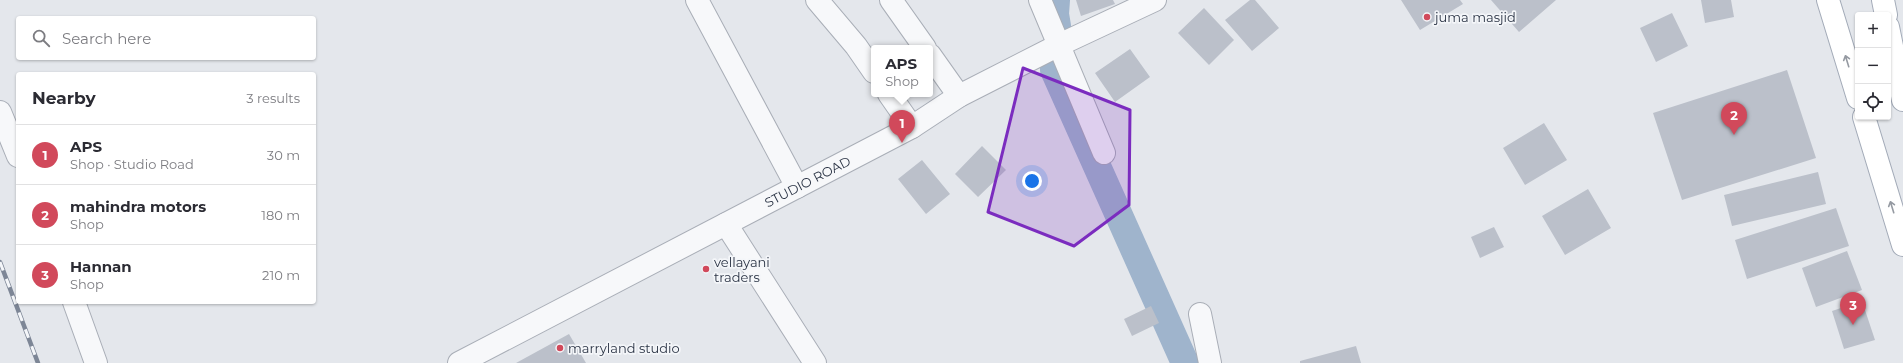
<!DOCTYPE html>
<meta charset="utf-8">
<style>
body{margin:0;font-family:Montserrat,sans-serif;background:#f7f7f7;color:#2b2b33}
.controls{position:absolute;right:12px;top:12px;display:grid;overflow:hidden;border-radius:4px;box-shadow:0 1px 3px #0004}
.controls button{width:36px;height:36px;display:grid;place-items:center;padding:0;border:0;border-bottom:1px solid #e1e1e2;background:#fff;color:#2b2b33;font:20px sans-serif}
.you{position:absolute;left:1032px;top:181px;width:14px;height:14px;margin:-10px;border:3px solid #fff;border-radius:50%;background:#1a73e8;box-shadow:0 0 0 6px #1a73e833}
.badge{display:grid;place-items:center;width:26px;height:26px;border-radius:50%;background:#d1495b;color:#fff;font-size:13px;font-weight:700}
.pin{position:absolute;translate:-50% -33px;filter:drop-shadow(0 1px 2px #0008)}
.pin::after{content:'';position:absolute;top:21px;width:14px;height:12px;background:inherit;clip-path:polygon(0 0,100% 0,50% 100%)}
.popup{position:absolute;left:871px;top:45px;width:62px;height:52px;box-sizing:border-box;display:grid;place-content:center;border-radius:4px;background:#fff;filter:drop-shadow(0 1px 3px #0005);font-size:13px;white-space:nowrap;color:#7c7c81}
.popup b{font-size:15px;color:#2b2b33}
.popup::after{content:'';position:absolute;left:50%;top:100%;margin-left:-8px;border:8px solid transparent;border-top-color:#fff}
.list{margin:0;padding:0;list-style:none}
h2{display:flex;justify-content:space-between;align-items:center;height:52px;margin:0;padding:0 16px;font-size:17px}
h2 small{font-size:13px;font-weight:400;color:#7c7c81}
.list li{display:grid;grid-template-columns:26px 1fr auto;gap:12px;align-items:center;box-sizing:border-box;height:60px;padding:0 16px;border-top:1px solid #e1e1e2}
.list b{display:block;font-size:15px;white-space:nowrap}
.list p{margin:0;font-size:13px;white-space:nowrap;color:#7c7c81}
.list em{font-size:13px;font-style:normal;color:#7c7c81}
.icon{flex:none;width:22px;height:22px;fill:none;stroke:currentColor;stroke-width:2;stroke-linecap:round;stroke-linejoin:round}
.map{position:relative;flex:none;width:1903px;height:363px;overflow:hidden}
.search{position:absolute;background:#fff;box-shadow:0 1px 3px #0004;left:16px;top:16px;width:300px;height:44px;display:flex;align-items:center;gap:10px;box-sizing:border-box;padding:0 14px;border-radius:4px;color:#7c7c81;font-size:15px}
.panel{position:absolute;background:#fff;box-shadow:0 1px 3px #0004;left:16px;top:72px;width:300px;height:232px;border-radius:4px}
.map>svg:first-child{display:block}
</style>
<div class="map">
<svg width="1903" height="363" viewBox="0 0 1903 363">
<rect width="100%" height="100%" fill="#e4e7ec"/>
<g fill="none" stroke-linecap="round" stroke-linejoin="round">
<path stroke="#9fb4cc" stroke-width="28" d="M1056,0L1055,14L1057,26
M1054,70L1185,363"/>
</g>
<path fill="#bbc0ca" d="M1076,0H1113L1115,4L1081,16Z
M1250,0H1255L1279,28L1252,51L1225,20Z
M1401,0H1460L1463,4L1420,30Z
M1491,0H1556L1519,32Z
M1701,0H1731L1734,17L1705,23Z
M1204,8L1234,40L1209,65L1178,33Z
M1672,13L1688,46L1656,62L1640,28Z
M1130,49L1150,77L1115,102L1095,73Z
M1787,70L1816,158L1682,200L1653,113Z
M1544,123L1567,160L1525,185L1503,148Z
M982,146L1006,170L978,197L955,174Z
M922,160L950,194L926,214L898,179Z
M1818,172L1826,204L1732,226L1724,195Z
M1588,189L1611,228L1565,255L1542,216Z
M1836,208L1849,246L1747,279L1735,240Z
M1494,227L1504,247L1480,258L1471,237Z
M1847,251L1862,290L1816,307L1802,268Z
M1862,301L1875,340L1844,349L1832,311Z
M1151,306L1159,323L1132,336L1124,319Z
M569,334L586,363H516Z
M1356,346L1361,363H1300V361Z"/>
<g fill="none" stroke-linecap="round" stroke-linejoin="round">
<g stroke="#a9aeb7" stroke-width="24">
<path id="minor" d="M697,0L797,187
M817,0L856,46L874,72
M891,0L925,48
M1040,0L1104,153
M930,55L959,96
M889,94L912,127
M0,112L18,156
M726,224L815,363
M74,302L96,363
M1200,314L1210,363"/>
</g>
<g stroke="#a9aeb7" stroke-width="24">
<g id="tertiary">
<path id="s1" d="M459,363L912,127L959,96L1059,45L1155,0"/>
</g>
</g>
<g stroke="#a3abb8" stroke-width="24">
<path id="primary" d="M1828,0L1858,98
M1883,0L1886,15
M1888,27L1903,100
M1864,117L1903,245"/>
</g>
<use href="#minor" stroke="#f7f8fa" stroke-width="22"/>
<use href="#tertiary" stroke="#f7f8fa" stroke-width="22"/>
<use href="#primary" stroke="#fff" stroke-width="22"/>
<g stroke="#7d8696" stroke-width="4.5">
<path id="rail" d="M0,262L38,363"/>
</g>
<use href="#rail" stroke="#f4f6f9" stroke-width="3" stroke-dasharray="9" stroke-linecap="butt"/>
</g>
<defs><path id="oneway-shaft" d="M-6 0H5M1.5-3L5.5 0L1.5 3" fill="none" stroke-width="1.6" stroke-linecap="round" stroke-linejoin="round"/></defs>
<g stroke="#959aa2">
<use href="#oneway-shaft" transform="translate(1847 61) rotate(-107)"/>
<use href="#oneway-shaft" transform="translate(1892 207) rotate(-107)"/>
</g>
<path fill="#7b2cbf" fill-opacity="0.2" stroke="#7b2cbf" stroke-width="3" stroke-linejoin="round" d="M1023,68L1130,110L1129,205L1074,246L988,212Z"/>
<g fill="#d1495b" stroke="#f4f6f9" stroke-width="1.5">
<circle cx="1427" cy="17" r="4"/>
<circle cx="706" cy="269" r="4"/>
<circle cx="560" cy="348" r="4"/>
</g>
<g text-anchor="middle" stroke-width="3.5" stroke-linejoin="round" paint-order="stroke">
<g font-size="13" fill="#2b3445" stroke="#f4f6f9" text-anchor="start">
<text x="1435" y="22">juma masjid</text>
<text x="714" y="267">vellayani<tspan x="714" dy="15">traders</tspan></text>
<text x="568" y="353">marryland studio</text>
</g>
<g font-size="13" fill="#2b3445" stroke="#f4f6f9">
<text dy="5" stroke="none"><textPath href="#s1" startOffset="393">STUDIO ROAD</textPath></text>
</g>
</g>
</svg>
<div class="controls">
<button>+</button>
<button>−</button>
<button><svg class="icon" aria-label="locate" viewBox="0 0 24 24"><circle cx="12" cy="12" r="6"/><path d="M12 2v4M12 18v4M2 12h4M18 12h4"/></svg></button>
</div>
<div class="you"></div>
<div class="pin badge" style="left:902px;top:143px">1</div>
<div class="popup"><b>APS</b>Shop</div>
<div class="pin badge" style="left:1734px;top:135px">2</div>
<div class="pin badge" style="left:1853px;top:325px">3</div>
<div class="search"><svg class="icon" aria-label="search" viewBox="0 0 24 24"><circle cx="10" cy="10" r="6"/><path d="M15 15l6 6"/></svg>Search here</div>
<section class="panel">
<h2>Nearby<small>3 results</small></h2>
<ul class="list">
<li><span class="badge">1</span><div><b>APS</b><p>Shop · Studio Road</p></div><em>30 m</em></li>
<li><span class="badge">2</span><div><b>mahindra motors</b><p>Shop</p></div><em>180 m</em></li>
<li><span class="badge">3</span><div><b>Hannan</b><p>Shop</p></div><em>210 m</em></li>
</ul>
</section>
</div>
